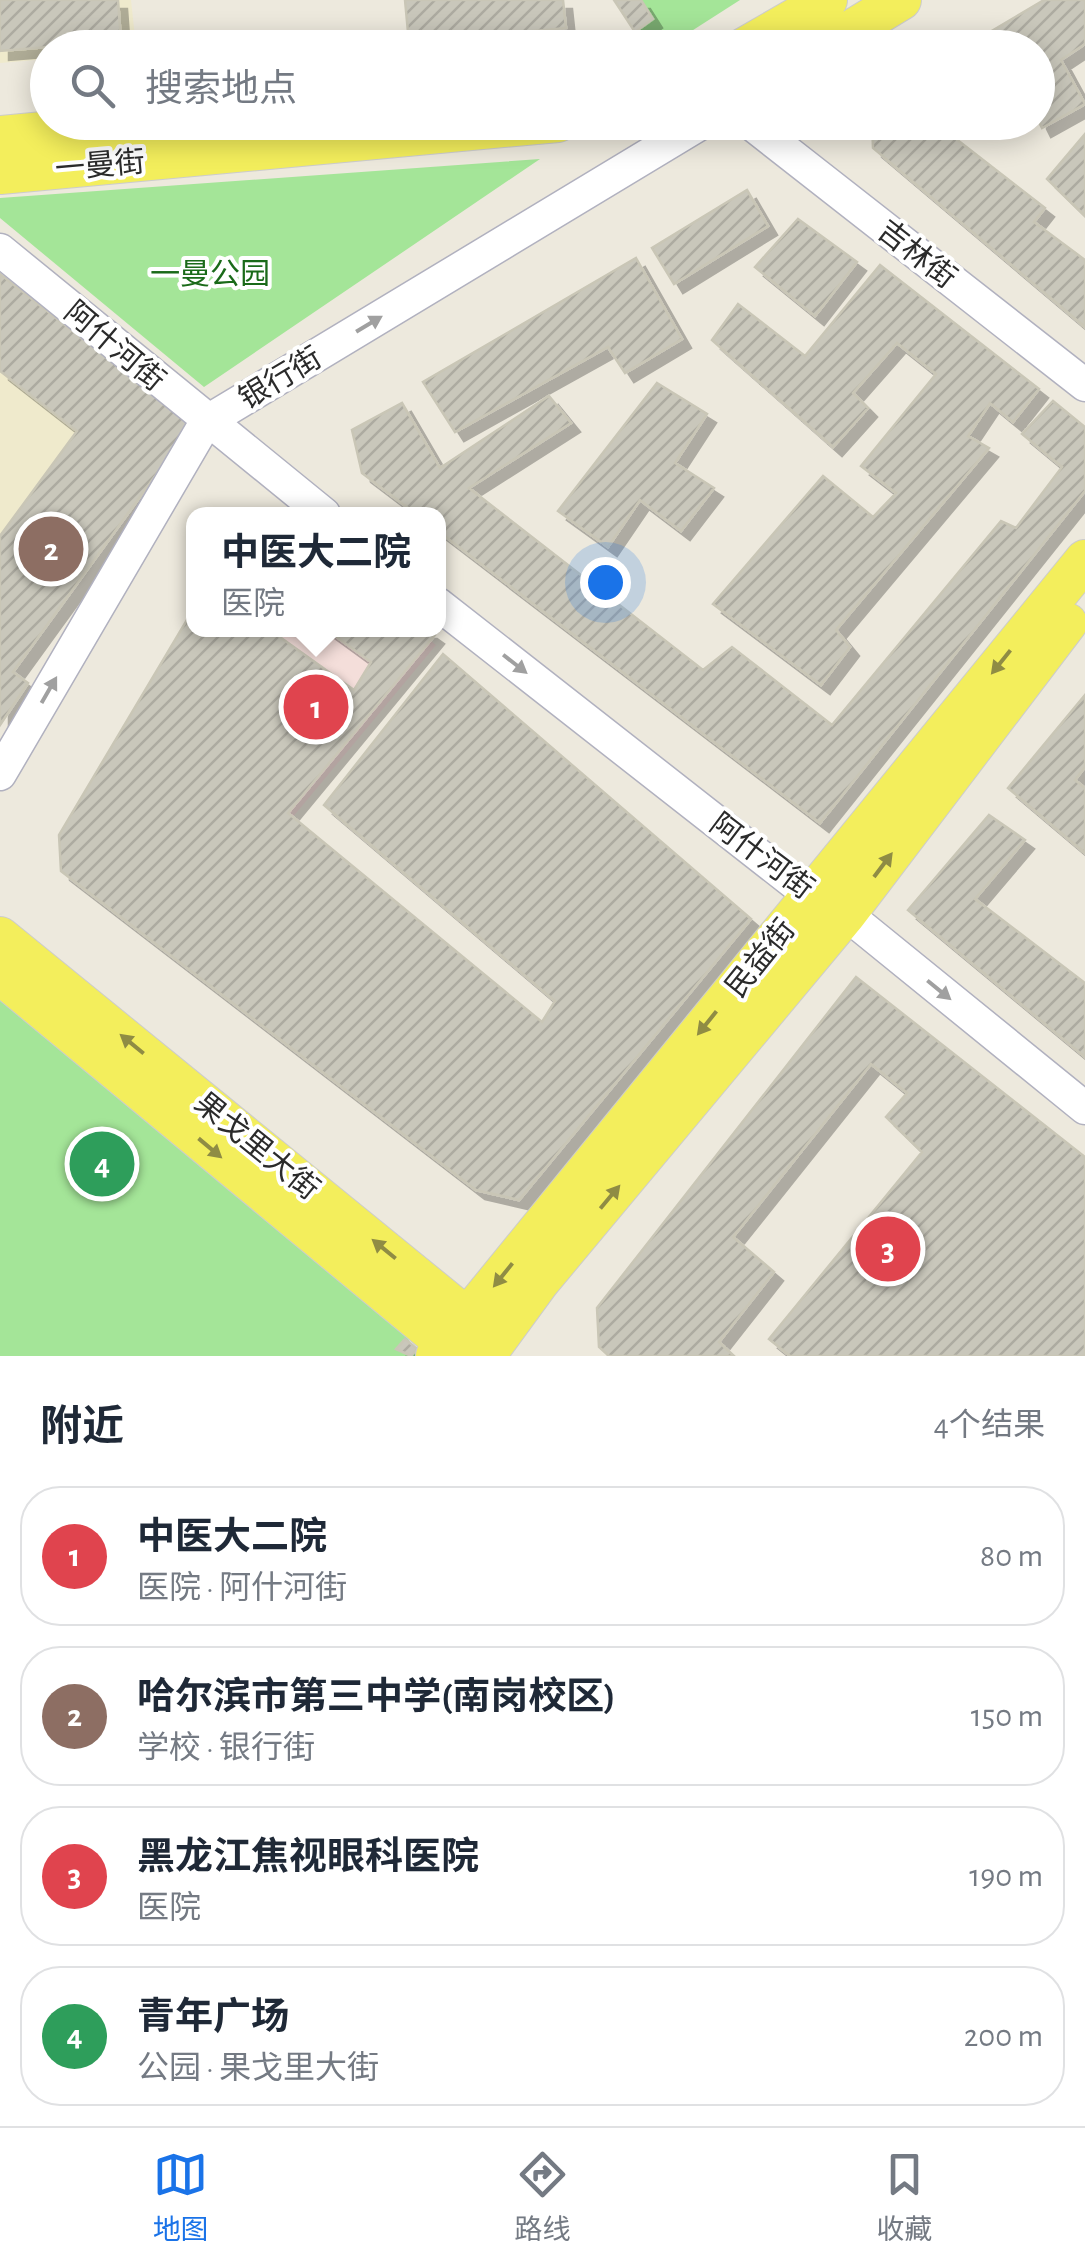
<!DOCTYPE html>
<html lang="zh">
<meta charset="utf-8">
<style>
body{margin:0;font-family:"Alegreya Sans","Noto Sans SC",sans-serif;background:#f2f2f3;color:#1f2937}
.you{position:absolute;left:605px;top:582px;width:35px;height:35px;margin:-25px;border:8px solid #fff;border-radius:50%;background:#1a73e8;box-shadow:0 0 0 15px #1a73e833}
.badge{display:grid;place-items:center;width:65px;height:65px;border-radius:50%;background:#1a73e8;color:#fff;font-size:32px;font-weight:700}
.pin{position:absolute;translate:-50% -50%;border:5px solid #fff;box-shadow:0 2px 10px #0006}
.popup{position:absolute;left:186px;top:507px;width:260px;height:130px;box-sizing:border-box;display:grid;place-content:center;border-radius:20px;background:#fff;filter:drop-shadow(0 2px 8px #0005);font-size:32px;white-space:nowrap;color:#747a83}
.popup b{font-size:38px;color:#1f2937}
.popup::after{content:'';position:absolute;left:50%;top:100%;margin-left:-20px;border:20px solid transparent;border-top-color:#fff}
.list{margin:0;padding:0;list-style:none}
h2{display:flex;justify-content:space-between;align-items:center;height:130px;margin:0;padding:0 40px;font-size:42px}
h2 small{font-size:32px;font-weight:400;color:#747a83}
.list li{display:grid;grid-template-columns:65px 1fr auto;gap:30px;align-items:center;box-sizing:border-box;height:140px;margin:0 20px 20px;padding:0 20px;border:2px solid #e0e1e3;border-radius:40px}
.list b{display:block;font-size:38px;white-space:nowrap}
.list p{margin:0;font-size:32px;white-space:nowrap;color:#747a83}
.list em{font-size:32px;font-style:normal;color:#747a83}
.icon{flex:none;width:55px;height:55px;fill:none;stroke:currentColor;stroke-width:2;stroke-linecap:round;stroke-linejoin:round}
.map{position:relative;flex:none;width:1085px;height:1356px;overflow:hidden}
.search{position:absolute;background:#fff;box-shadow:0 5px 25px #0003;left:30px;right:30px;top:30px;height:110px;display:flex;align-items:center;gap:25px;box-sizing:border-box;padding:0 35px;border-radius:55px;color:#747a83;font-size:38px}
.sheet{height:770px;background:#fff}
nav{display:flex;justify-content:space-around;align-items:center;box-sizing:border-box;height:140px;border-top:2px solid #e0e1e3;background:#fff;font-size:28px;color:#747a83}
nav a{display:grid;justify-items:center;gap:5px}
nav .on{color:#1a73e8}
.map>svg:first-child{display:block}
</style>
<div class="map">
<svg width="1085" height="1356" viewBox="0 0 1085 1356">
<defs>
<pattern id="building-hatch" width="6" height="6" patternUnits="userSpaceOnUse" patternTransform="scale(2.5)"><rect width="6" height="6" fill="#c9c7bb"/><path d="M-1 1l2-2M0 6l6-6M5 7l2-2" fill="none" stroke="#adaba1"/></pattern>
<filter id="shadow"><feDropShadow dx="9" dy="9" stdDeviation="0" flood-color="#0004"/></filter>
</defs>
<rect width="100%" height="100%" fill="#ede9dd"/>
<path fill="#efeacc" d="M0,0H131L136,47L48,48L47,59L0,63Z
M0,274L192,425L13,672L28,683L0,725Z"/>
<path fill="#f4deda" d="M284,630H418L436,645L287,824L218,769Z"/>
<path fill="#a4e598" d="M621,0H740L665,48L640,47Z
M540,159L204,387L0,218V198Z
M0,992L407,1336L416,1356H0Z"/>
<path fill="url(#building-hatch)" stroke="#c9c6b6" stroke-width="2.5" filter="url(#shadow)" d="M0,0H118L121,41L0,51Z
M405,0H563L566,28L409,43Z
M614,0H641L653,19L635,32Z
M1044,0H1085V44L1061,60L1085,104L1042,128L1038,120V48H963Z
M872,122H951L942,128L1045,208L1034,222L1085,260V327L873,148Z
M1085,134V216L1047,179Z
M747,190L768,226L674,284L652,248Z
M798,219L857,262L815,316L755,267Z
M636,258L682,339L625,373L608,347L455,432L423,382Z
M880,265L1039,389L1013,422L990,403L968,436L989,448L836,630L850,647L821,685L713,604L823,476L873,517L896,493L861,466L936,374L897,343L853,393L868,408L833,447L712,340L738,304L805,356Z
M0,274L192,425L13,672L28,683L0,725V536L77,431L0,371Z
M657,383L707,414L675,463L714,488L681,531L640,500L608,547L558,511Z
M549,396L571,423L469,488L703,670L732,647L832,725L1001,521L1016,528L1062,467L1022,434L1053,401L1085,427V491L820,823L438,531V514H416L362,473L352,430L402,403L440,468Z
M194,608V630H270L354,690L371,662L327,630H428L435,635L288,813L542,1022L555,1001L324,805L443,654L751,919L519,1200L476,1190L61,871L59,835Z
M1085,695V767L1075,780L1085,788V853L1008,788Z
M989,815L1025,840L975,899L1085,983V1057L908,910Z
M856,977L1085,1157V1356H790L769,1339L922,1152L886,1117L907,1093L871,1064L733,1237L774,1272L719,1342L734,1356H609L599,1347L597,1308Z
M405,1339L417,1349L411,1356L396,1349Z"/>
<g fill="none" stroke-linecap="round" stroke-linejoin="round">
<g stroke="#b1b1bf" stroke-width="35">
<path id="minor" d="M749,122L1085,385
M0,250L324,514
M438,604L811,896L846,914L1085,1108
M0,774L206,422L703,122"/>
</g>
<g stroke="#ccc" stroke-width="42">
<path id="major" d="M744,48L827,0
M822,48L901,0
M0,136L148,122
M0,174L558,122
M0,937L487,1334
M0,974L461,1356
M436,1356L1085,560
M485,1356L539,1282L846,914L1067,623"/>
</g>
<use href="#minor" stroke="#fff" stroke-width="32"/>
<use href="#major" stroke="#f3ee5c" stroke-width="40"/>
</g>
<defs><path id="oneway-solid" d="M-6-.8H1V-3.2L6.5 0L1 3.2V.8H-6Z" transform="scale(2.5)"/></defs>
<g fill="#a0a0a0">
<use href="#oneway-solid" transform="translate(369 324) rotate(-31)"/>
<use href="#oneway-solid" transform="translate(515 664) rotate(38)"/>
<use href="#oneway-solid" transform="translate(49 690) rotate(-60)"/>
<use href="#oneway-solid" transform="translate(939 990) rotate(39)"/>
</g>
<g fill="#8f8c44">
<use href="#oneway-solid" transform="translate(1001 662) rotate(129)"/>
<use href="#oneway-solid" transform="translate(883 865) rotate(-53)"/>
<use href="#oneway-solid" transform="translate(707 1023) rotate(129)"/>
<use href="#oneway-solid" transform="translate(132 1044) rotate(-141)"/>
<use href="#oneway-solid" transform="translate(210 1148) rotate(40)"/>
<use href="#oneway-solid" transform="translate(610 1197) rotate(-50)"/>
<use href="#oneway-solid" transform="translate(384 1249) rotate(-141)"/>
<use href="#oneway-solid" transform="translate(503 1275) rotate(129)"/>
</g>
<g text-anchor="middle" stroke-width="8" stroke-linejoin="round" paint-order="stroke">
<g font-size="30" fill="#2b2b2b" stroke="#fff">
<text transform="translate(100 165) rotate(-5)" y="10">一曼街</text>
<text transform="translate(917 254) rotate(38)" y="10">吉林街</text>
<text transform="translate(115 346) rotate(40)" y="10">阿什河街</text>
<text transform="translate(280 378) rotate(-31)" y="10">银行街</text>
<text transform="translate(762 856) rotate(37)" y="10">阿什河街</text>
<text transform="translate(760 958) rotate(-51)" y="10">民益街</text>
<text transform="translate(257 1146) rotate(39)" y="10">果戈里大街</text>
</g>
<g font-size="30" fill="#1a6a19" stroke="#fff">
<text x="210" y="284">一曼公园</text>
</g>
</g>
</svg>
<div class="you"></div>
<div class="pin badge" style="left:316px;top:707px;background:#e0444e">1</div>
<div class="popup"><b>中医大二院</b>医院</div>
<div class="pin badge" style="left:51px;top:549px;background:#8d6e63">2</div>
<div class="pin badge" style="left:888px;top:1249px;background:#e0444e">3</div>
<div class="pin badge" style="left:102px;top:1164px;background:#2e9e5b">4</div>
<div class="search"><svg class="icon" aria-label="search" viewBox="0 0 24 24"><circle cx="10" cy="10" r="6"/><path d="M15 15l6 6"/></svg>搜索地点</div>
</div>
<section class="sheet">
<h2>附近<small>4个结果</small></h2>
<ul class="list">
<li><span class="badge" style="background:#e0444e">1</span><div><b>中医大二院</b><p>医院 · 阿什河街</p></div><em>80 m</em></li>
<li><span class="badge" style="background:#8d6e63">2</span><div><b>哈尔滨市第三中学(南岗校区)</b><p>学校 · 银行街</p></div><em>150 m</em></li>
<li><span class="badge" style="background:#e0444e">3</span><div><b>黑龙江焦视眼科医院</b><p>医院</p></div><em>190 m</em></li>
<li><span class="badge" style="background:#2e9e5b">4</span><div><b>青年广场</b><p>公园 · 果戈里大街</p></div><em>200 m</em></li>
</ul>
</section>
<nav>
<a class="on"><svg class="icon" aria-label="map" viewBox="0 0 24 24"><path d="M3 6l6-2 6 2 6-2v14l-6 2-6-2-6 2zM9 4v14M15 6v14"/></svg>地图</a>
<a><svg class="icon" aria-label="directions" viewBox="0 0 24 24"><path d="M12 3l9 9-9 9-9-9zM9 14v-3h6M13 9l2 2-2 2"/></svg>路线</a>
<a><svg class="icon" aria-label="saved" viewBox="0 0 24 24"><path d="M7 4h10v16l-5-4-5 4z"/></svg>收藏</a>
</nav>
